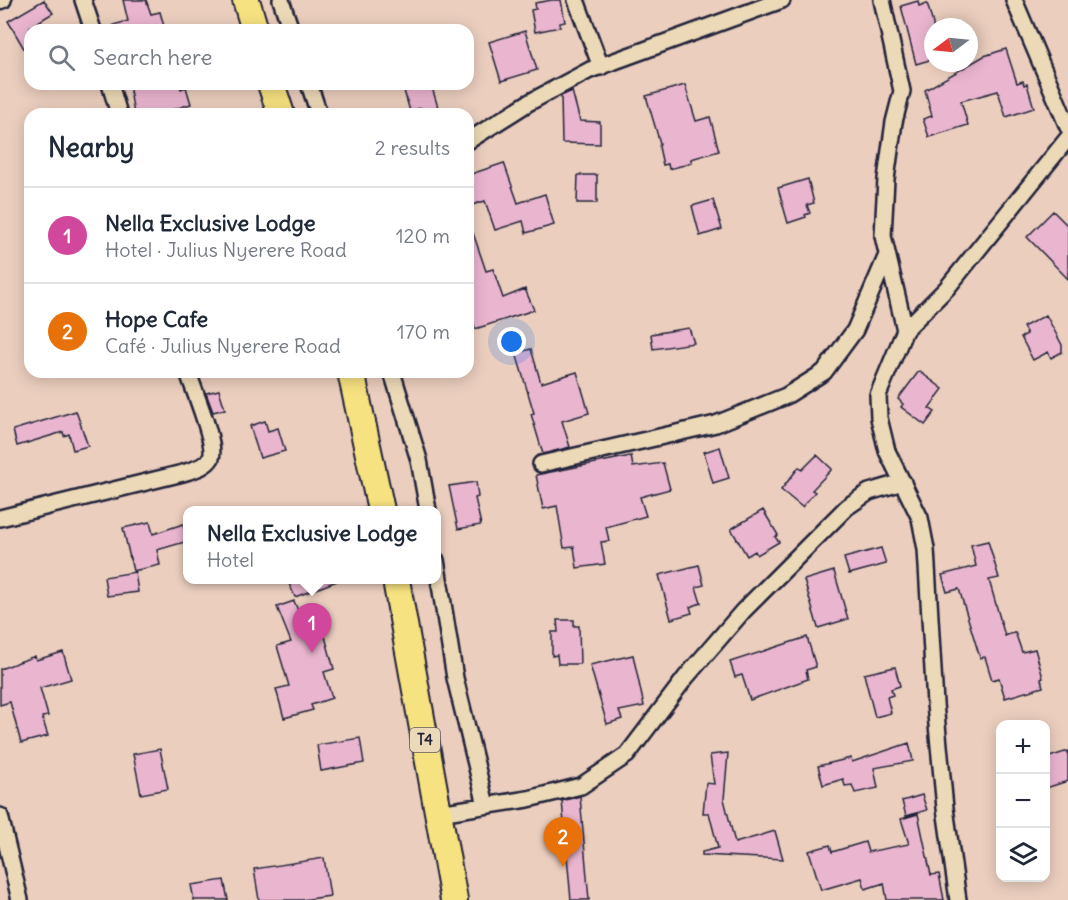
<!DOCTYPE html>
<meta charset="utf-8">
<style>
body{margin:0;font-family:Delius,sans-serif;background:#f6f6f7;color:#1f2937}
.controls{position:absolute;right:18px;bottom:18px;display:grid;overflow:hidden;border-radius:12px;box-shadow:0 3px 15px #0003}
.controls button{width:54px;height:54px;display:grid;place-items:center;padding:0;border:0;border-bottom:2px solid #e0e1e3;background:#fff;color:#1f2937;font:30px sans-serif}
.compass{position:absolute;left:924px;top:18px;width:54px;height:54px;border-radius:50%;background:#fff;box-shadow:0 3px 15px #0003;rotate:254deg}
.you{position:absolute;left:512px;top:342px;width:21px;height:21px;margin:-15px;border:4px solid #fff;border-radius:50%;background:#1a73e8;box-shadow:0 0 0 9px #1a73e833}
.badge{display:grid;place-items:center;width:39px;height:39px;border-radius:50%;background:#d1495b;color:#fff;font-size:20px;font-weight:700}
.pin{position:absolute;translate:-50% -50px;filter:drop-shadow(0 2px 3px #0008)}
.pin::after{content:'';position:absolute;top:32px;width:21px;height:18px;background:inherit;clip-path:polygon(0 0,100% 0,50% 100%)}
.popup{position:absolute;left:183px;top:506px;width:258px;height:78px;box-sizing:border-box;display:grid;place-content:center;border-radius:12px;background:#fff;filter:drop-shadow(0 2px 4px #0005);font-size:20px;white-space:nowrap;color:#747a83}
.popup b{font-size:22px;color:#1f2937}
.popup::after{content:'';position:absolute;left:50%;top:100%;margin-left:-12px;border:12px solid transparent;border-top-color:#fff}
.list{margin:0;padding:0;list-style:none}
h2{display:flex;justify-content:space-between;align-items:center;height:78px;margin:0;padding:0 24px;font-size:26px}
h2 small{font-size:20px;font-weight:400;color:#747a83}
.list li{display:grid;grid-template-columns:39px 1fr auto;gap:18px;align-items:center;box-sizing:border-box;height:96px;padding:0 24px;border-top:2px solid #e0e1e3}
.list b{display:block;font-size:22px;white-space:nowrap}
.list p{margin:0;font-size:20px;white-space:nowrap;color:#747a83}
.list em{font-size:20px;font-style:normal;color:#747a83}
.icon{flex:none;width:33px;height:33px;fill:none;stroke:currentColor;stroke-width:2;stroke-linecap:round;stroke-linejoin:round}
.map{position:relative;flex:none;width:1068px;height:900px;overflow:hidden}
.search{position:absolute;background:#fff;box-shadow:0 3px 15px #0003;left:24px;top:24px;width:450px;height:66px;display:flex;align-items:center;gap:15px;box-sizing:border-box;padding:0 21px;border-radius:18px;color:#747a83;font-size:22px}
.panel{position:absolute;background:#fff;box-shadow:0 3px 15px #0003;left:24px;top:108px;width:450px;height:270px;border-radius:18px}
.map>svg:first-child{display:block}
</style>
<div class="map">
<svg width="1068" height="900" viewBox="0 0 1068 900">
<rect width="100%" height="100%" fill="#ebcebe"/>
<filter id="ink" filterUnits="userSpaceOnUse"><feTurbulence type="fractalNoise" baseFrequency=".0167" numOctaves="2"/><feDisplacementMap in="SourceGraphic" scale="12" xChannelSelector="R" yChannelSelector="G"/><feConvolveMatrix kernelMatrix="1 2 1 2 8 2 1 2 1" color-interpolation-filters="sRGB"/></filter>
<g filter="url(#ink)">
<path fill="#eab5cf" stroke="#22223b" stroke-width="1.5" d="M44,0L53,13L30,27V59L8,21Z
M123,0H146L151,14L160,12L165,30H113V25L128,21Z
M552,0H561L565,22L560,23V27L535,32L531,10L536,9L535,3Z
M918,1L919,6L927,3L933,24V59L916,64L901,6Z
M525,31L537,70L501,81L489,42Z
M1006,49L1017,83L1023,81L1024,85L1027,84L1034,108L1006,117L998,91L961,101L968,125L929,137L923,119L932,116L925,90L984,56Z
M129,84H179L181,89L186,87L191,104L158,114H134Z
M402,84H431L440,114H422L421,108L410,111Z
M685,85L696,121L710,117L719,151L691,159L692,163L669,169L668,164L663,165L659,147L660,143L646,96Z
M572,91L580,121L600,122V144L562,143L561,96Z
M504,163L518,203L545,194L554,225L526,233L523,221L495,230L485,201L472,205L468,193V175Z
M578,175H597V203H577Z
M808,179L814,203L807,205L810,213L805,215L806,217L788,223L778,188Z
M713,200L722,229L700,236L692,206Z
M1053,211L1068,226V279L1027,237Z
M468,227H471L486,271L493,269L503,298L525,289L534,310L475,329L468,306Z
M1046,315L1062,345V352L1051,358L1048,352L1033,360L1021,337L1027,334L1023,327Z
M689,328L694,343L653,349L651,334Z
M531,349L541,383L577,372L589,413L562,421L570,447L543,454L531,414L534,413L516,353Z
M919,371L943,389L929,408L935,412L925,425L901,407L903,404L898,399Z
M219,390L225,409L213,412L206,393Z
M76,411L88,446L73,450L69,434L64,436L63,432L17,446L13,430Z
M265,421L268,431L278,428L285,451L260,458L250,426Z
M720,447L729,478L713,483L704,452Z
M817,455L832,469L812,490L815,492L802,507L781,490L799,467L802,470Z
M631,456L633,467L663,463L670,489L640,497L646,516L606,527L609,541L601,542L605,564L577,568L574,547L564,548L557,506L543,509L536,475Z
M476,482L478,497L475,498L481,525L458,529L449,486Z
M763,510L778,535L775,537L779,542L757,555L755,551L747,556L731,529Z
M150,522L153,534L183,524L188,541L157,550L160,565L133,571L123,528Z
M988,541L999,578L989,580L1005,636L1015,632L1022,652L1035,649L1043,678L1041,679L1043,687L1005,698L999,678L992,680L985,657L980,658L959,589L947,592L942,575L976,566L971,545Z
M881,548L886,564L849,574L844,558Z
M699,565L704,585L696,587L701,603L690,607L692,613L671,619L659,575Z
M834,571L848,619L818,628L804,580Z
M135,572L138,592L107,596L104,577Z
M287,579H337V581L295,597Z
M294,601L309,637L324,633L334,669L324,672L332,698L311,705L313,710L284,718L276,689L289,686L277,646L291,642L277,607Z
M557,620H574V626H579L580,664H558L557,655L552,656V632H558Z
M807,637L816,667L806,670L808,679L750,700L742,675L735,677L730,662Z
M63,652L71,679L40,688L48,716L42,717L48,736L21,743L10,702L0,705V669L35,656L36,660Z
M633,655L644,706L619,711L622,719L607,724L590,665Z
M895,667L900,686L891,689L893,695L887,697L891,713L875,717L864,674Z
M360,738L364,763L321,771L317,745Z
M909,743L913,761L874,768L878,788L855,793L852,785L845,786L843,779L823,785L818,766L851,758L852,762Z
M160,749L168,789L141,794L133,754Z
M1068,751V781L1046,788V758Z
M728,753L724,799L735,843L775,831L783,859L702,855V852L718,848L709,813H703L706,783L714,784L710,755Z
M922,795L927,810L906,816L902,801Z
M580,796L589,900H571L562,801Z
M918,814L931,875L939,874L944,900H887L884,883L865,889L862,878L821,890L809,851L830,845L832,852L865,842L868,852L909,844L901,819Z
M324,858L330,896L302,900H259L254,869Z
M224,880L228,900H194L191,885Z"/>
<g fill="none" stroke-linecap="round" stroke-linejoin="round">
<g stroke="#22223b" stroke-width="20">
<path id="minor" d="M83,0L93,30
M281,0L291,30
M576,0L601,67
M882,0L902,91L894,122L886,179L883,236L905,330
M1014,0L1068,127
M0,1L3,0
M110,84L119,114
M309,84L319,114
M468,141L528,103L590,70L782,0
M392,372L419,460L428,510
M541,464L716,424L786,396L824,372L855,330L887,255
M0,518L183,473C192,470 206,467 211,458C217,444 193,389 188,372
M436,560L455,678L486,805
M439,813L528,799L581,786L627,755L686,677L743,611L847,507L869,492L903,482
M0,816L20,900
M958,900L945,808L935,704L926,549L920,518L887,451L879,418L878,395L905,330L947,288L1068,138"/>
</g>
<g stroke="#22223b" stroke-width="30">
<path id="trunk" d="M246,0L255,30
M271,84L281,114
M351,372L381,510
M396,580L454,900"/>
</g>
<use href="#minor" stroke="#ecd9b7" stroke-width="15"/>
<use href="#trunk" stroke="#f7e281" stroke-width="26"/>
</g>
</g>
<g text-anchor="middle" stroke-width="6" stroke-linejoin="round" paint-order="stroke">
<rect fill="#ecd9b7" stroke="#5f5960" stroke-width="1.5" x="410" y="728" width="30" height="24" rx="4.5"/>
<g font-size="15" font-weight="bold" fill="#22223b">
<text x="425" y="745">T4</text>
</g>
</g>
</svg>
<div class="controls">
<button>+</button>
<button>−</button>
<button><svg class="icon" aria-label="layers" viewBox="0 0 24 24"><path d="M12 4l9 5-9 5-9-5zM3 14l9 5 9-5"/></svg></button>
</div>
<svg class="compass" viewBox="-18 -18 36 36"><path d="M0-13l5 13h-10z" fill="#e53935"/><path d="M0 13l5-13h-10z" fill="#747a83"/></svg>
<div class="you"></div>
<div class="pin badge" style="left:312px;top:653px;background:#d1479c">1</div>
<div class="popup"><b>Nella Exclusive Lodge</b>Hotel</div>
<div class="pin badge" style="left:563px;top:867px;background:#e8710a">2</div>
<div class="search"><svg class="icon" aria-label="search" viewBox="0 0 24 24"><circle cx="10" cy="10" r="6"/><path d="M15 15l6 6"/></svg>Search here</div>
<section class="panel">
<h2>Nearby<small>2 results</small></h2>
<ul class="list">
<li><span class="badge" style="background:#d1479c">1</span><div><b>Nella Exclusive Lodge</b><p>Hotel · Julius Nyerere Road</p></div><em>120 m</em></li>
<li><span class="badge" style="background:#e8710a">2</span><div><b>Hope Cafe</b><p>Café · Julius Nyerere Road</p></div><em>170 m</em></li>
</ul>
</section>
</div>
